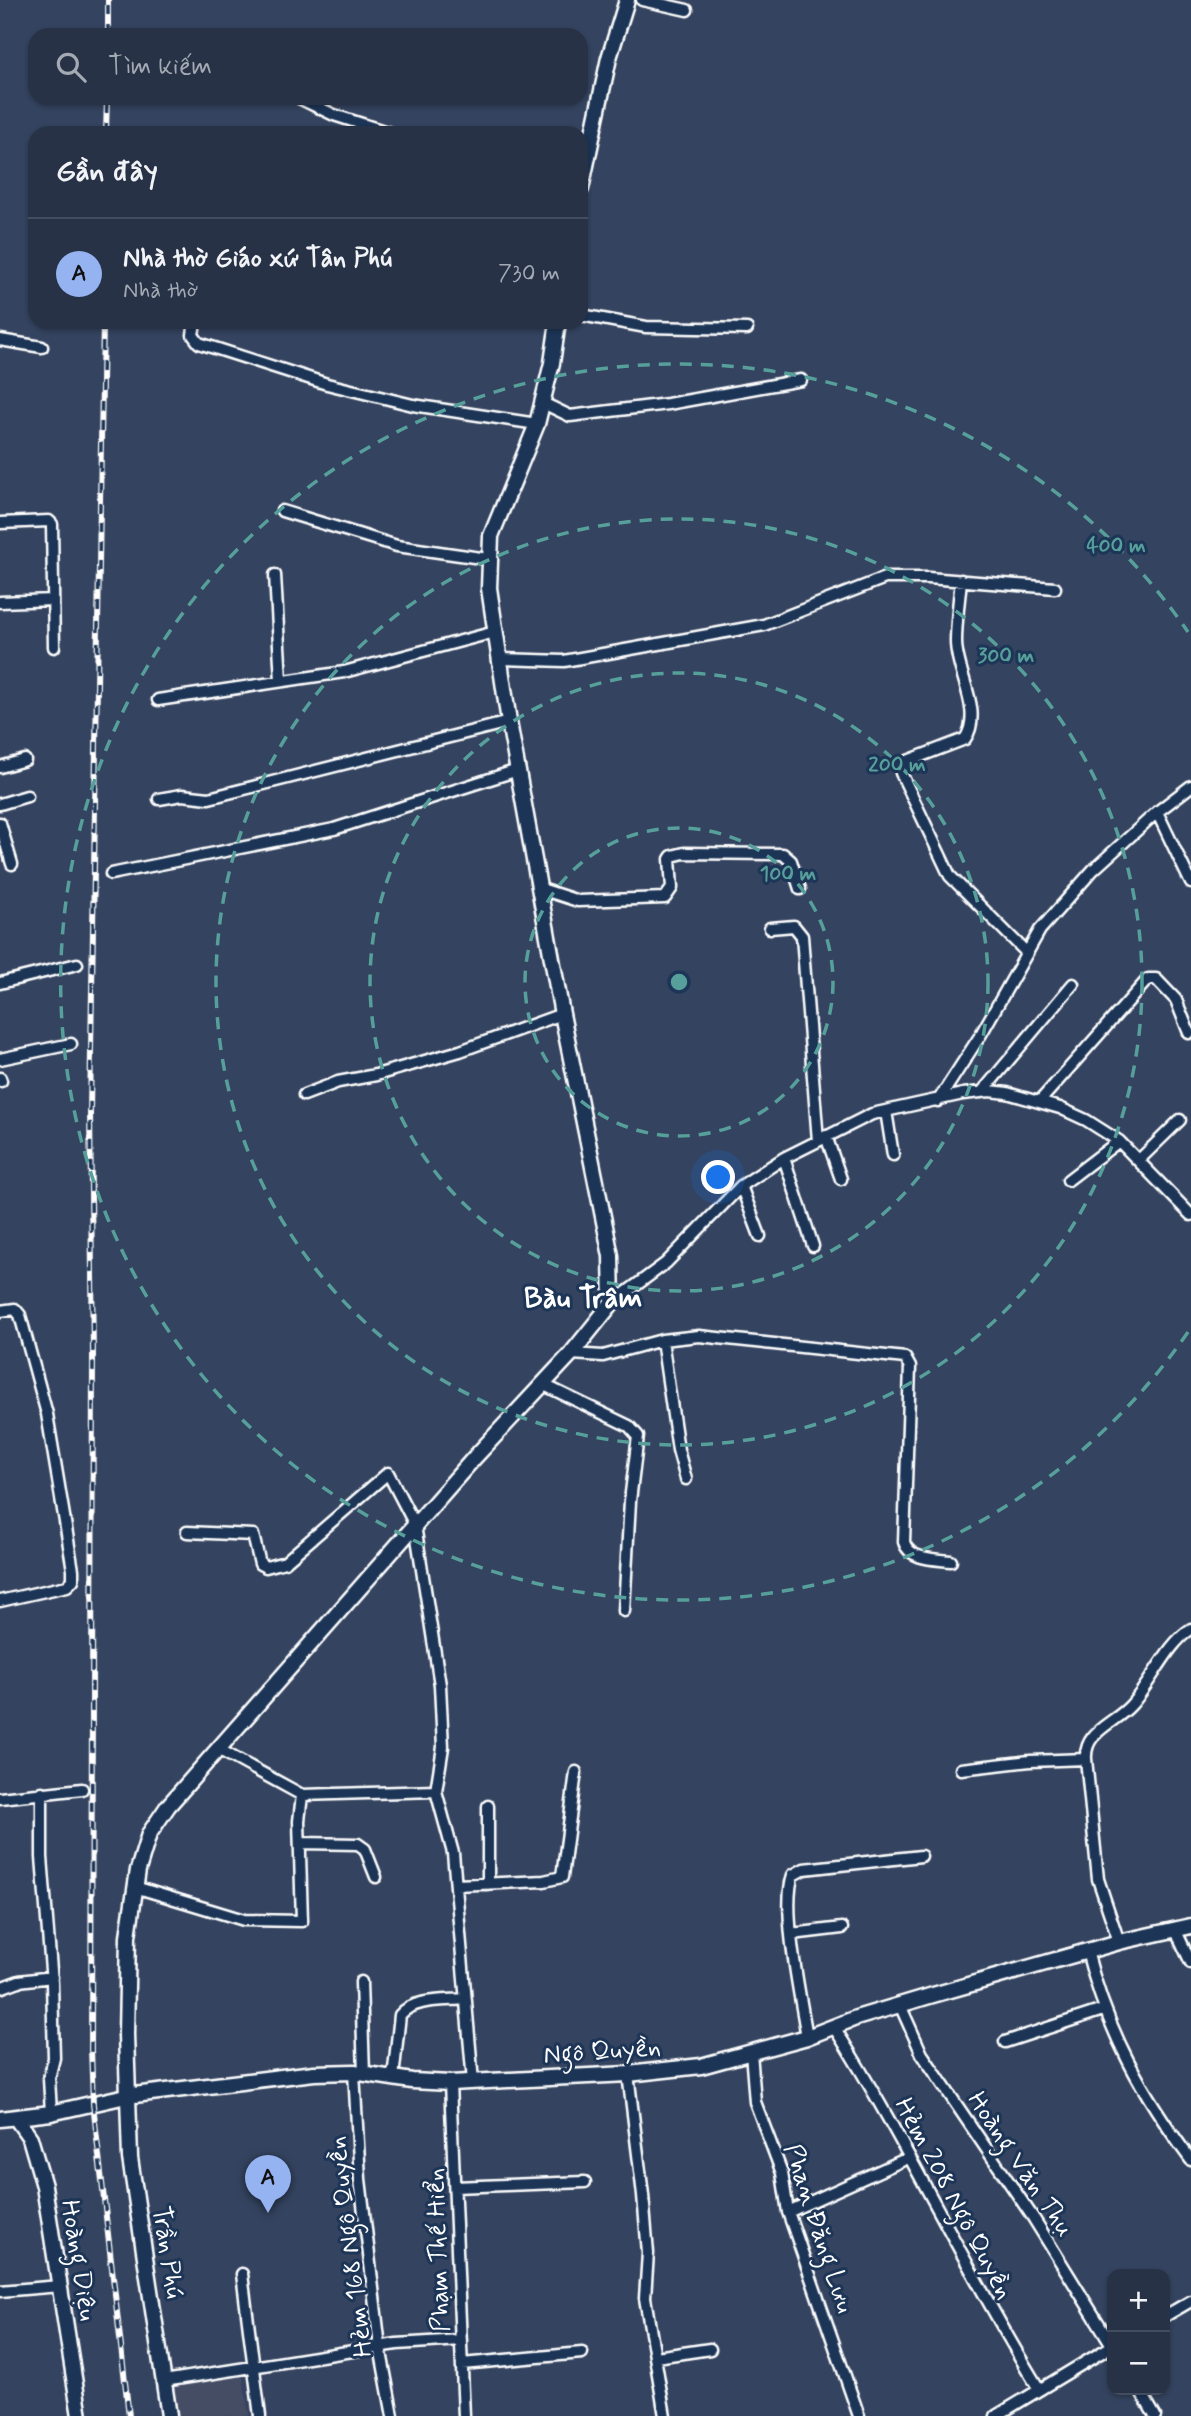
<!DOCTYPE html>
<html lang="vi">
<meta charset="utf-8">
<style>
body{margin:0;font-family:Mynerve,sans-serif;background:#333e52;color:#f1f3f6}
.controls{position:absolute;right:21px;bottom:21px;display:grid;overflow:hidden;border-radius:14px;box-shadow:0 2px 5px #0004}
.controls button{width:63px;height:63px;display:grid;place-items:center;padding:0;border:0;border-bottom:2px solid #434d60;background:#273247;color:#f1f3f6;font:35px sans-serif}
.you{position:absolute;left:719px;top:1178px;width:24px;height:24px;margin:-18px;border:5px solid #fff;border-radius:50%;background:#1a73e8;box-shadow:0 0 0 10px #1a73e833}
.badge{display:grid;place-items:center;width:46px;height:46px;border-radius:50%;background:#95b2f1;color:#111;font-size:23px;font-weight:700}
.pin{position:absolute;translate:-50% -58px;filter:drop-shadow(0 2px 4px #0008)}
.pin::after{content:'';position:absolute;top:37px;width:24px;height:21px;background:inherit;clip-path:polygon(0 0,100% 0,50% 100%)}
.list{margin:0;padding:0;list-style:none}
h2{display:flex;justify-content:space-between;align-items:center;height:91px;margin:0;padding:0 28px;font-size:30px}
h2 small{font-size:23px;font-weight:400;color:#a4aab4}
.list li{display:grid;grid-template-columns:46px 1fr auto;gap:21px;align-items:center;box-sizing:border-box;height:112px;padding:0 28px;border-top:2px solid #434d60}
.list b{display:block;font-size:26px;white-space:nowrap}
.list p{margin:0;font-size:23px;white-space:nowrap;color:#a4aab4}
.list em{font-size:23px;font-style:normal;color:#a4aab4}
.icon{flex:none;width:38px;height:38px;fill:none;stroke:currentColor;stroke-width:2;stroke-linecap:round;stroke-linejoin:round}
.map{position:relative;flex:none;width:1191px;height:2416px;overflow:hidden}
.search{position:absolute;background:#273247;box-shadow:0 2px 5px #0004;left:28px;top:28px;width:560px;height:77px;display:flex;align-items:center;gap:18px;box-sizing:border-box;padding:0 24px;border-radius:21px;color:#a4aab4;font-size:26px}
.panel{position:absolute;background:#273247;box-shadow:0 2px 5px #0004;left:28px;top:126px;width:560px;height:203px;border-radius:21px}
.map>svg:first-child{display:block}
</style>
<div class="map">
<svg width="1191" height="2416" viewBox="0 0 1191 2416">
<rect width="100%" height="100%" fill="#34435f"/>
<filter id="ink" filterUnits="userSpaceOnUse"><feTurbulence type="fractalNoise" baseFrequency=".0143" numOctaves="2"/><feDisplacementMap in="SourceGraphic" scale="14" xChannelSelector="R" yChannelSelector="G"/><feConvolveMatrix kernelMatrix="1 2 1 2 8 2 1 2 1" color-interpolation-filters="sRGB"/></filter>
<g filter="url(#ink)">
<path fill="#444d65" d="M236,2376L243,2378L249,2416H178L174,2390L176,2387Z"/>
<g fill="none" stroke-linecap="round" stroke-linejoin="round">
<g stroke="#fff" stroke-width="15">
<path id="street" d="M642,0L687,10
M299,98L334,115L390,133
M581,315L646,327L747,329
M195,322L193,335L199,343L327,384L413,405L537,424
M0,340L42,347
M543,403L570,416L668,404L801,380
M282,511L397,546L488,559
M0,523L49,521L52,524L54,647
M275,575L281,681
M961,580C959,601 956,622 956,642C956,673 984,711 965,739L905,762L901,773L950,876L1025,951
M0,602L53,600
M501,659L564,661L764,625L885,578H928L1055,588
M158,700L344,672L495,632
M0,767L25,760
M159,799L182,795L209,798L509,722
M0,804L27,796
M1157,812L1191,883
M0,823L12,864
M111,874L334,829L518,770
M541,889L578,901L665,898L672,888L670,859L672,856L684,853L783,854L791,861L800,889
M770,928L794,926L802,936L818,1141
M0,983L77,964
M0,1059L71,1044
M0,1078L1,1081
M982,1092L1073,984
M304,1095L338,1082L376,1075L460,1051L562,1014
M938,1101L980,1036L1040,930L1093,870L1157,812L1191,786
M1040,1101L1148,979H1156L1176,1000L1189,1033
M886,1111L893,1155
M826,1136L841,1179
M784,1158L813,1246
M1139,1160L1180,1120
M1068,1180L1119,1141
M741,1186L760,1236
M612,1303L666,1263L741,1186L784,1158L872,1114L963,1094L990,1091L1007,1093L1060,1108L1086,1120L1119,1141L1191,1215
M0,1311L15,1309L20,1315L47,1414L73,1570V1580L67,1586L0,1601
M662,1340L678,1450L686,1479
M571,1354L603,1356L662,1340L699,1336L905,1358L910,1367L904,1542C909,1560 935,1559 951,1561
M542,1384L629,1426L638,1436L630,1501L624,1611
M187,1532L253,1535L260,1564L266,1567L285,1562L388,1473L415,1525L440,1685L443,1747L436,1791L453,1853L473,2082
M218,1749L302,1795L436,1791
M1086,1759L1098,1879L1119,1942
M961,1769L1030,1761L1086,1759C1084,1731 1114,1724 1131,1705C1151,1683 1167,1644 1191,1629
M42,1792V1857L52,1983L54,2058L49,2078L51,2113
M0,1798L82,1789
M300,1843L358,1844L365,1849L376,1877
M488,1884V1806
M456,1885L544,1881L562,1877L576,1772
M135,1887L244,1920L302,1921L299,1821L302,1795
M1176,1931L1191,1963
M792,1934L842,1928
M1087,1951C1107,2031 1142,2094 1191,2160
M361,1982L364,2074
M0,1988L19,1981L52,1977
M900,2005L922,2054L1034,2219L1112,2345
M834,2027C908,2144 966,2271 1039,2389
M807,2037C801,2000 781,1908 793,1875L804,1869L921,1856
M1005,2042L1103,2010
M751,2052L755,2102L782,2173L788,2212L859,2416
M354,2072L360,2179L380,2347L393,2416
M628,2074L643,2195L648,2253L645,2298L665,2416
M393,2078L400,2015C414,1998 445,2001 465,1999
M450,2083L464,2416
M455,2187L585,2182
M788,2212L908,2158
M242,2274L260,2416
M0,2291L60,2286
M1165,2316L1191,2301
M656,2357L710,2349
M462,2364L582,2353
M164,2381L397,2344L461,2340
M1140,2390L1155,2416
M996,2416L1112,2346"/>
</g>
<g stroke="#fff" stroke-width="19">
<path id="secondary" d="M581,189L609,58L627,0
M16,2118L30,2138L44,2186L80,2416
M0,2119L51,2113L126,2096L314,2073L354,2072L412,2081L450,2083L628,2074L701,2066L807,2037L856,2018L933,1995L1119,1942L1191,1926
M169,2416L130,2158L126,2034L128,1936L138,1870L149,1834L168,1806L475,1457L571,1354L612,1303L611,1256L562,1014L509,722L489,588L491,536L537,424L552,363L558,322"/>
</g>
<use href="#street" stroke="#1d3557" stroke-width="10"/>
<use href="#secondary" stroke="#1d3557" stroke-width="14"/>
<g stroke="#fff" stroke-width="6">
<path id="rail" d="M108,35V0
M106,133L107,98
M103,322L90,1111L93,1354L91,2049L93,2104L129,2416"/>
</g>
<use href="#rail" stroke="#1d3557" stroke-width="3.5" stroke-dasharray="10" stroke-linecap="butt"/>
</g>
</g>
<g fill="none" stroke="#579f9a" stroke-width="3.5" stroke-dasharray="12 9">
<circle cx="679" cy="982" r="154"/>
<circle cx="679" cy="982" r="309"/>
<circle cx="679" cy="982" r="463"/>
<path d="M1188 1332A618 618 0 1 1 1188 632"/>
</g>
<g text-anchor="middle" stroke-width="6" stroke-linejoin="round" paint-order="stroke">
<g font-size="26" fill="#fff" stroke="#1d3557">
<text transform="translate(602 2050) rotate(-4)" y="9">Ngô Quyền</text>
<text transform="translate(1022 2164) rotate(56)" y="9">Hoàng Văn Thụ</text>
<text transform="translate(955 2198) rotate(62)" y="9">Hẻm 208 Ngô Quyền</text>
<text transform="translate(820 2228) rotate(72)" y="9">Phan Đăng Lưu</text>
<text transform="translate(349 2247) rotate(-97)" y="9">Hẻm 168 Ngô Quyền</text>
<text transform="translate(437 2250) rotate(-92)" y="9">Phạm Thế Hiển</text>
<text transform="translate(169 2252) rotate(81)" y="9">Trần Phú</text>
<text transform="translate(80 2260) rotate(81)" y="9">Hoàng Diệu</text>
</g>
<g font-size="30" font-weight="bold" fill="#fff" stroke="#1d3557">
<text x="583" y="1307">Bàu Trâm</text>
</g>
</g>
<circle cx="679" cy="982" r="10" fill="#579f9a" stroke="#1d3557" stroke-width="3.5"/>
<g font-size="21" text-anchor="middle" font-weight="bold" fill="#579f9a" stroke="#1d3557" stroke-width="6" stroke-linejoin="round" paint-order="stroke">
<text x="1116" y="552">400 m</text>
<text x="1006" y="662">300 m</text>
<text x="897" y="771">200 m</text>
<text x="788" y="880">100 m</text>
</g>
</svg>
<div class="controls">
<button>+</button>
<button>−</button>
</div>
<div class="you"></div>
<div class="pin badge" style="left:268px;top:2213px">A</div>
<div class="search"><svg class="icon" aria-label="search" viewBox="0 0 24 24"><circle cx="10" cy="10" r="6"/><path d="M15 15l6 6"/></svg>Tìm kiếm</div>
<section class="panel">
<h2>Gần đây<small></small></h2>
<ul class="list">
<li><span class="badge">A</span><div><b>Nhà thờ Giáo xứ Tân Phú</b><p>Nhà thờ</p></div><em>730 m</em></li>
</ul>
</section>
</div>
